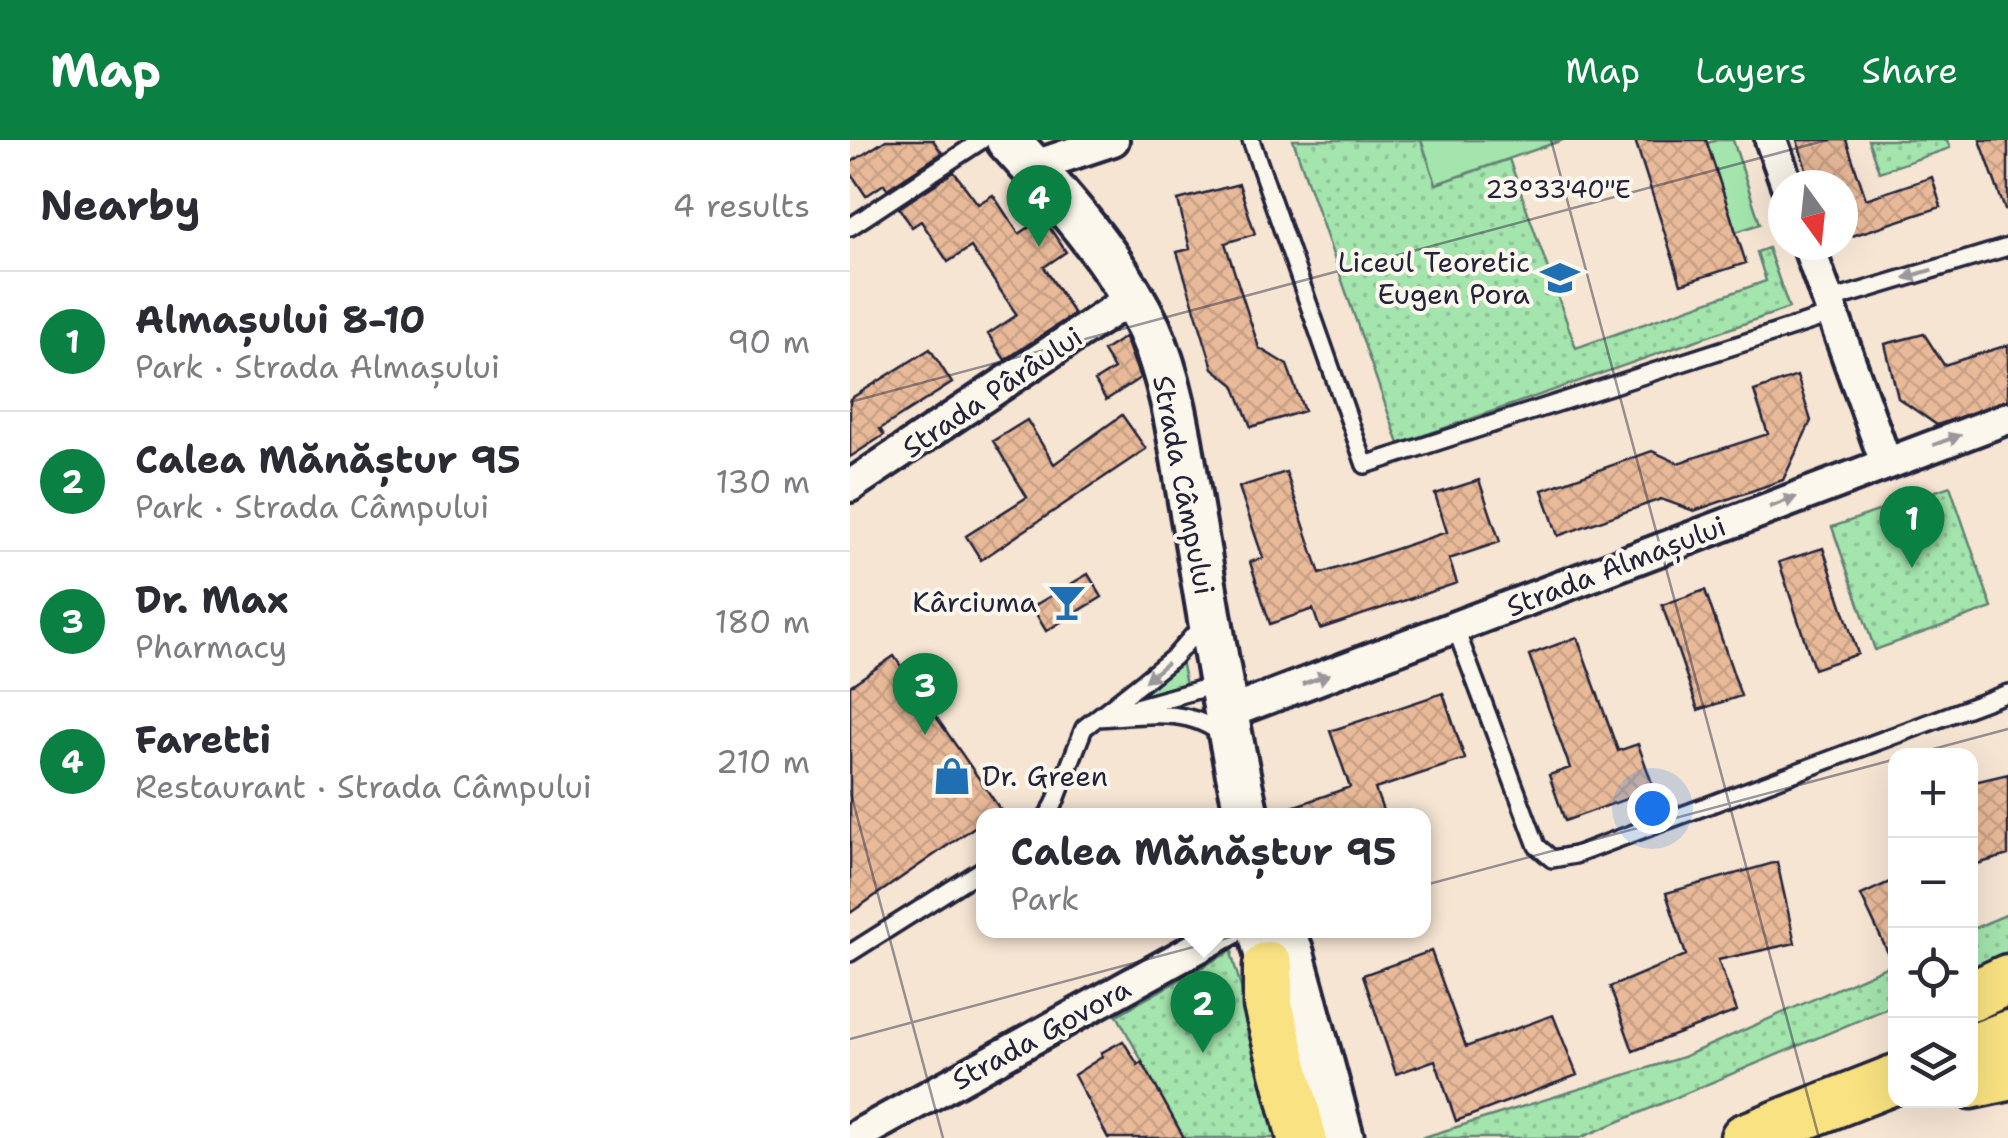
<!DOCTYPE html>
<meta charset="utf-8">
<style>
body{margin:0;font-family:"Shantell Sans",sans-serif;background:#f2f2f3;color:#2b2b33}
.controls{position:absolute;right:30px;bottom:30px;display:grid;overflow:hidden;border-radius:20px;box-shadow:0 10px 40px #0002}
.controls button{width:90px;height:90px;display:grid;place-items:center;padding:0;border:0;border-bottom:2px solid #e1e1e2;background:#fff;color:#2b2b33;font:50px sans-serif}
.compass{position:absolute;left:918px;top:30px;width:90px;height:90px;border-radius:50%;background:#fff;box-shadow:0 10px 40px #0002;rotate:165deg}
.you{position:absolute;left:802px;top:668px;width:35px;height:35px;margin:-25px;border:8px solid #fff;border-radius:50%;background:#1a73e8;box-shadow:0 0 0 15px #1a73e833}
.badge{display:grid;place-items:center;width:65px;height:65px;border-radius:50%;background:#0b8043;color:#fff;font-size:32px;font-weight:700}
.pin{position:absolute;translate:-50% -82px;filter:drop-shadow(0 2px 5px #0008)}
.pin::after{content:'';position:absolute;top:52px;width:35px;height:30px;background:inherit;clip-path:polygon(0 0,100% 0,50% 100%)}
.popup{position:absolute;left:126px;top:668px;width:455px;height:130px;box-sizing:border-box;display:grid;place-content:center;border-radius:20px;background:#fff;filter:drop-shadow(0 2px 8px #0005);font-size:32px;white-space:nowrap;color:#7c7c81}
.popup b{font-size:38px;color:#2b2b33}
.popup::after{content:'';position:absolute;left:50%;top:100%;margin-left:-20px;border:20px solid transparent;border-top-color:#fff}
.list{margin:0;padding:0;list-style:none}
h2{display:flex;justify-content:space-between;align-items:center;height:130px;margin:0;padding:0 40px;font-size:42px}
h2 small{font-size:32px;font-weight:400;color:#7c7c81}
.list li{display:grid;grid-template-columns:65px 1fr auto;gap:30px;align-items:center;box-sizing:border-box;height:140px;padding:0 40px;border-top:2px solid #e1e1e2}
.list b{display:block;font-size:38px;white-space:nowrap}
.list p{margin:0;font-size:32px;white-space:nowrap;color:#7c7c81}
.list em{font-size:32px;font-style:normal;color:#7c7c81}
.icon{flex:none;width:55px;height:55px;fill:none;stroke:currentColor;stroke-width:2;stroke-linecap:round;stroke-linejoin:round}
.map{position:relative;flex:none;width:1158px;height:998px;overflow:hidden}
header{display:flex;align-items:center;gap:60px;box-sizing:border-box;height:140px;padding:0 50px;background:#0b8043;color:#fff}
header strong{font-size:48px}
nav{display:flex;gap:55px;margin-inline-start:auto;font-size:35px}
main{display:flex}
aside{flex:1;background:#fff}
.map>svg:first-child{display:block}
</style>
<header>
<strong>Map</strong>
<nav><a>Map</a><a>Layers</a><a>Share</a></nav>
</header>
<main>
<aside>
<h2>Nearby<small>4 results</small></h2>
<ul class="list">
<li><span class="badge">1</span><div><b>Almașului 8-10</b><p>Park · Strada Almașului</p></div><em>90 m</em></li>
<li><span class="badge">2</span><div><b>Calea Mănăștur 95</b><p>Park · Strada Câmpului</p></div><em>130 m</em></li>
<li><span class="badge">3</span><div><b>Dr. Max</b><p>Pharmacy</p></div><em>180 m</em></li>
<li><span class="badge">4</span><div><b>Faretti</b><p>Restaurant · Strada Câmpului</p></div><em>210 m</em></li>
</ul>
</aside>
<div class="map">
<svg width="1158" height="998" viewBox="0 0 1158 998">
<defs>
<pattern id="grass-dots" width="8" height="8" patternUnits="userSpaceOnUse" patternTransform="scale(2.5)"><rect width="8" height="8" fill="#a4e4ad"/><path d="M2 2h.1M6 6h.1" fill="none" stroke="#8dc396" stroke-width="1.8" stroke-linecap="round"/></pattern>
<pattern id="building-cross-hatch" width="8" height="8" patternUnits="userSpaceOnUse" patternTransform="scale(2.5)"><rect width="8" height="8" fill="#e9ba99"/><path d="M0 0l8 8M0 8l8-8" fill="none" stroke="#c8a085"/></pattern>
</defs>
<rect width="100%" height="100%" fill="#f6e5d3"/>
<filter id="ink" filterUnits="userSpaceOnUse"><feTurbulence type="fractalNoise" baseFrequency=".01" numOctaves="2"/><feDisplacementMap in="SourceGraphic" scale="20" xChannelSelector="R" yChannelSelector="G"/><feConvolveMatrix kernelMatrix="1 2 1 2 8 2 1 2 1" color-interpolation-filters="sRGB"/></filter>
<g filter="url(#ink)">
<path fill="url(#grass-dots)" stroke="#638374" stroke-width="2.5" d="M443,0H571L587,44L659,19L726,208L916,141L907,112L918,108L939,168L549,304Z
M1018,0H1097L1100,8L1029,32Z
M1100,346L1142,468L1025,510L982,387Z
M331,520L336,545L283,560Z
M1158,774V816L1121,832L1120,790Z
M383,810L382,816L434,998H334L267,875Z
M1045,823V865L730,998H571L833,917Z"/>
<path fill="#a4e4ad" stroke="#638374" stroke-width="2.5" d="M571,0H713L586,44Z
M867,0H883L910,84L886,92L857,3Z"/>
<path fill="url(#building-cross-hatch)" stroke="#22223b" stroke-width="2.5" d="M36,0H83L92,13L37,49L34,44L16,56L0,32V23Z
M785,0H856L896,123L831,144Z
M947,0H996L1016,59L1082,37L1091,67L993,99V45H961Z
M1130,0H1158V70H1155Z
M104,32L128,64L143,55L169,94L193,78L216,112L194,127L224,174L155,220L138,194L167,175L121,107L98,122L71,81L62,87L49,68Z
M389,44L405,94L375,103L409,208L437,225L454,271L401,287L384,245L363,228L327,112L340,109L328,60Z
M1074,194L1094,225L1158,205V260L1087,285L1048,258L1035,204Z
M275,197L290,238L256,260L245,241L264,229L253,211Z
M80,209L102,243L30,289L34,295L0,317V259Z
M947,236L961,281L933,340L844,371L811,359L708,396L692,350L802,311L828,323L918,294L904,251Z
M272,275L296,309L131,420L116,396L177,357L143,301L177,280L204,324Z
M436,332L470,434L597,392L585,354L629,340L650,402L599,419L607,443L470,489L463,469L420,484L400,422L413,418L389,347Z
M973,408L1008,514L964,529L929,422Z
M238,434L252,457L196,491L182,467Z
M855,450L891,556L848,570L812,465Z
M727,497L768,611L788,604L804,649L715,681L699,635L720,628L679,515Z
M44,516L150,669L141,676H133V681L0,773V546Z
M593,553L615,619L525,649L535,676H428V672L500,647L480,591Z
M1158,634V715L1120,726V643Z
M927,722L945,803L868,820L887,871L783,911L760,847L836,815L816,753Z
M1046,739V830L1011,755Z
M581,811L616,907L703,875L727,935L606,981L585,920L546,934L513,835Z
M273,901L288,925L292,922L334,998H258L224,935L252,917L251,913Z"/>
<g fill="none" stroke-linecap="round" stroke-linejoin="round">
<g stroke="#22223b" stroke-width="22">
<path id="service" d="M401,0L515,325L983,174
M0,87L132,0
M978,161L1158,107
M605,487L687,706L702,719L725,715L1158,553
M275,570L369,544
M247,578C289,576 339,565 373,596
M197,676L204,665L234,588L324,517L354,483
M0,813L133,729"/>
</g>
<g stroke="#22223b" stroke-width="38">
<path id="minor" d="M921,0L937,45
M182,27L263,0
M958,105L1036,323
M0,346L283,157
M375,574L1158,278
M3,998L379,790"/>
</g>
<g stroke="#22223b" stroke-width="50">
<path id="secondary" d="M158,0C211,58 265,117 299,189C324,245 331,308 341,367C359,471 374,573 397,676
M410,790L427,858
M441,810L492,998"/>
</g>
<g stroke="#22223b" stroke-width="55">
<path id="primary" d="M418,826V865L452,998
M1120,857L1158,839
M1120,910L1158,895
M1120,944L1158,936
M895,998L1046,939"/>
</g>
<use href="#service" stroke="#fbf7ec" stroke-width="15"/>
<use href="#minor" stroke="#fbf7ec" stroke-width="30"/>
<use href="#secondary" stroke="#fbf7ec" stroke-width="42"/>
<use href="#primary" stroke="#f8e281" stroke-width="48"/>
</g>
<defs><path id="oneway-solid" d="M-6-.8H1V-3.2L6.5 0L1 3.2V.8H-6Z" transform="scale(2.5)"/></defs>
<g fill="#99979c">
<use href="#oneway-solid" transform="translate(1068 134) rotate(163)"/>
<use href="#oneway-solid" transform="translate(1097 300) rotate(-20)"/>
<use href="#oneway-solid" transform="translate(933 362) rotate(-21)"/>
<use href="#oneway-solid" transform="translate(306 532) rotate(141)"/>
<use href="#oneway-solid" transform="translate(466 539) rotate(-20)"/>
</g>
</g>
<path fill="none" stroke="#22223b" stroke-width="2.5" stroke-opacity="0.45" d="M701,0L969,998M0,262L977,0M1057,616L1158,589M0,650L93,998M0,899L1046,619"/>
<defs>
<g id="school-bare" transform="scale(3)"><path d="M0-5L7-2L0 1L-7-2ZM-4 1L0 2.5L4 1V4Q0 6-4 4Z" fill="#1f6fb2" stroke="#fbf7ec" stroke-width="2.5" paint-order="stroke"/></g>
<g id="bar-bare" transform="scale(3)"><path d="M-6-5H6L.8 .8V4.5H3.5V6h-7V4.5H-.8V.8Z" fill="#1f6fb2" stroke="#fbf7ec" stroke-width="2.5" paint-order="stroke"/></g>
<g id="shop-bare" transform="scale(3)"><path d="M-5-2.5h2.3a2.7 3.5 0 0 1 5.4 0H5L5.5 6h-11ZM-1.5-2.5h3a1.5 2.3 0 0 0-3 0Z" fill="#1f6fb2" stroke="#fbf7ec" stroke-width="2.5" paint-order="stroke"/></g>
</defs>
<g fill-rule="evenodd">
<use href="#school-bare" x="710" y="138"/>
<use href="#bar-bare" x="217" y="462"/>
<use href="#shop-bare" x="102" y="636"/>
</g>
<g text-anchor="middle" stroke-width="8" stroke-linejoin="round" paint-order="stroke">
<g font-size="28" fill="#22223b" stroke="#fbf7ec" text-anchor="end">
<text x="680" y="132">Liceul Teoretic<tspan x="680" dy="32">Eugen Pora</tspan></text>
<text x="187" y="472">Kârciuma</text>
<text x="132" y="646" text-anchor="start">Dr. Green</text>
</g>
<g font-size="28" fill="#22223b" stroke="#fbf7ec">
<text transform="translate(142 252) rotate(-34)" y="10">Strada Pârâului</text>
<text transform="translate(334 345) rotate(79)" y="10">Strada Câmpului</text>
<text transform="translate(766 426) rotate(-21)" y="10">Strada Almașului</text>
<text transform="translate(191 894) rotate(-29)" y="10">Strada Govora</text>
</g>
</g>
<g font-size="25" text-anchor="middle" fill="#22223b" stroke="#fbf7ec" stroke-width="8" stroke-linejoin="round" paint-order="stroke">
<text x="708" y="58">23°33'40"E</text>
</g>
</svg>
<div class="controls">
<button>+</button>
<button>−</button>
<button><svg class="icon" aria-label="locate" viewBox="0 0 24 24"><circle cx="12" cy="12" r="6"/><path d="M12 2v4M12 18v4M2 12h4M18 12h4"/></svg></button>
<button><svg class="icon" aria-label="layers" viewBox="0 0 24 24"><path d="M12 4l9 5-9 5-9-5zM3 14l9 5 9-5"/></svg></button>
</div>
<svg class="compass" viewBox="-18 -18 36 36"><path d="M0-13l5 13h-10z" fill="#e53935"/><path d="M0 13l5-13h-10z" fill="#7c7c81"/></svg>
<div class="you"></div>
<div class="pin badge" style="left:1062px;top:428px">1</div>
<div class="pin badge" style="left:353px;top:913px">2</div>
<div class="popup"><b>Calea Mănăștur 95</b>Park</div>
<div class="pin badge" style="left:75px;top:595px">3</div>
<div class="pin badge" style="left:189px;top:107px">4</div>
</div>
</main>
